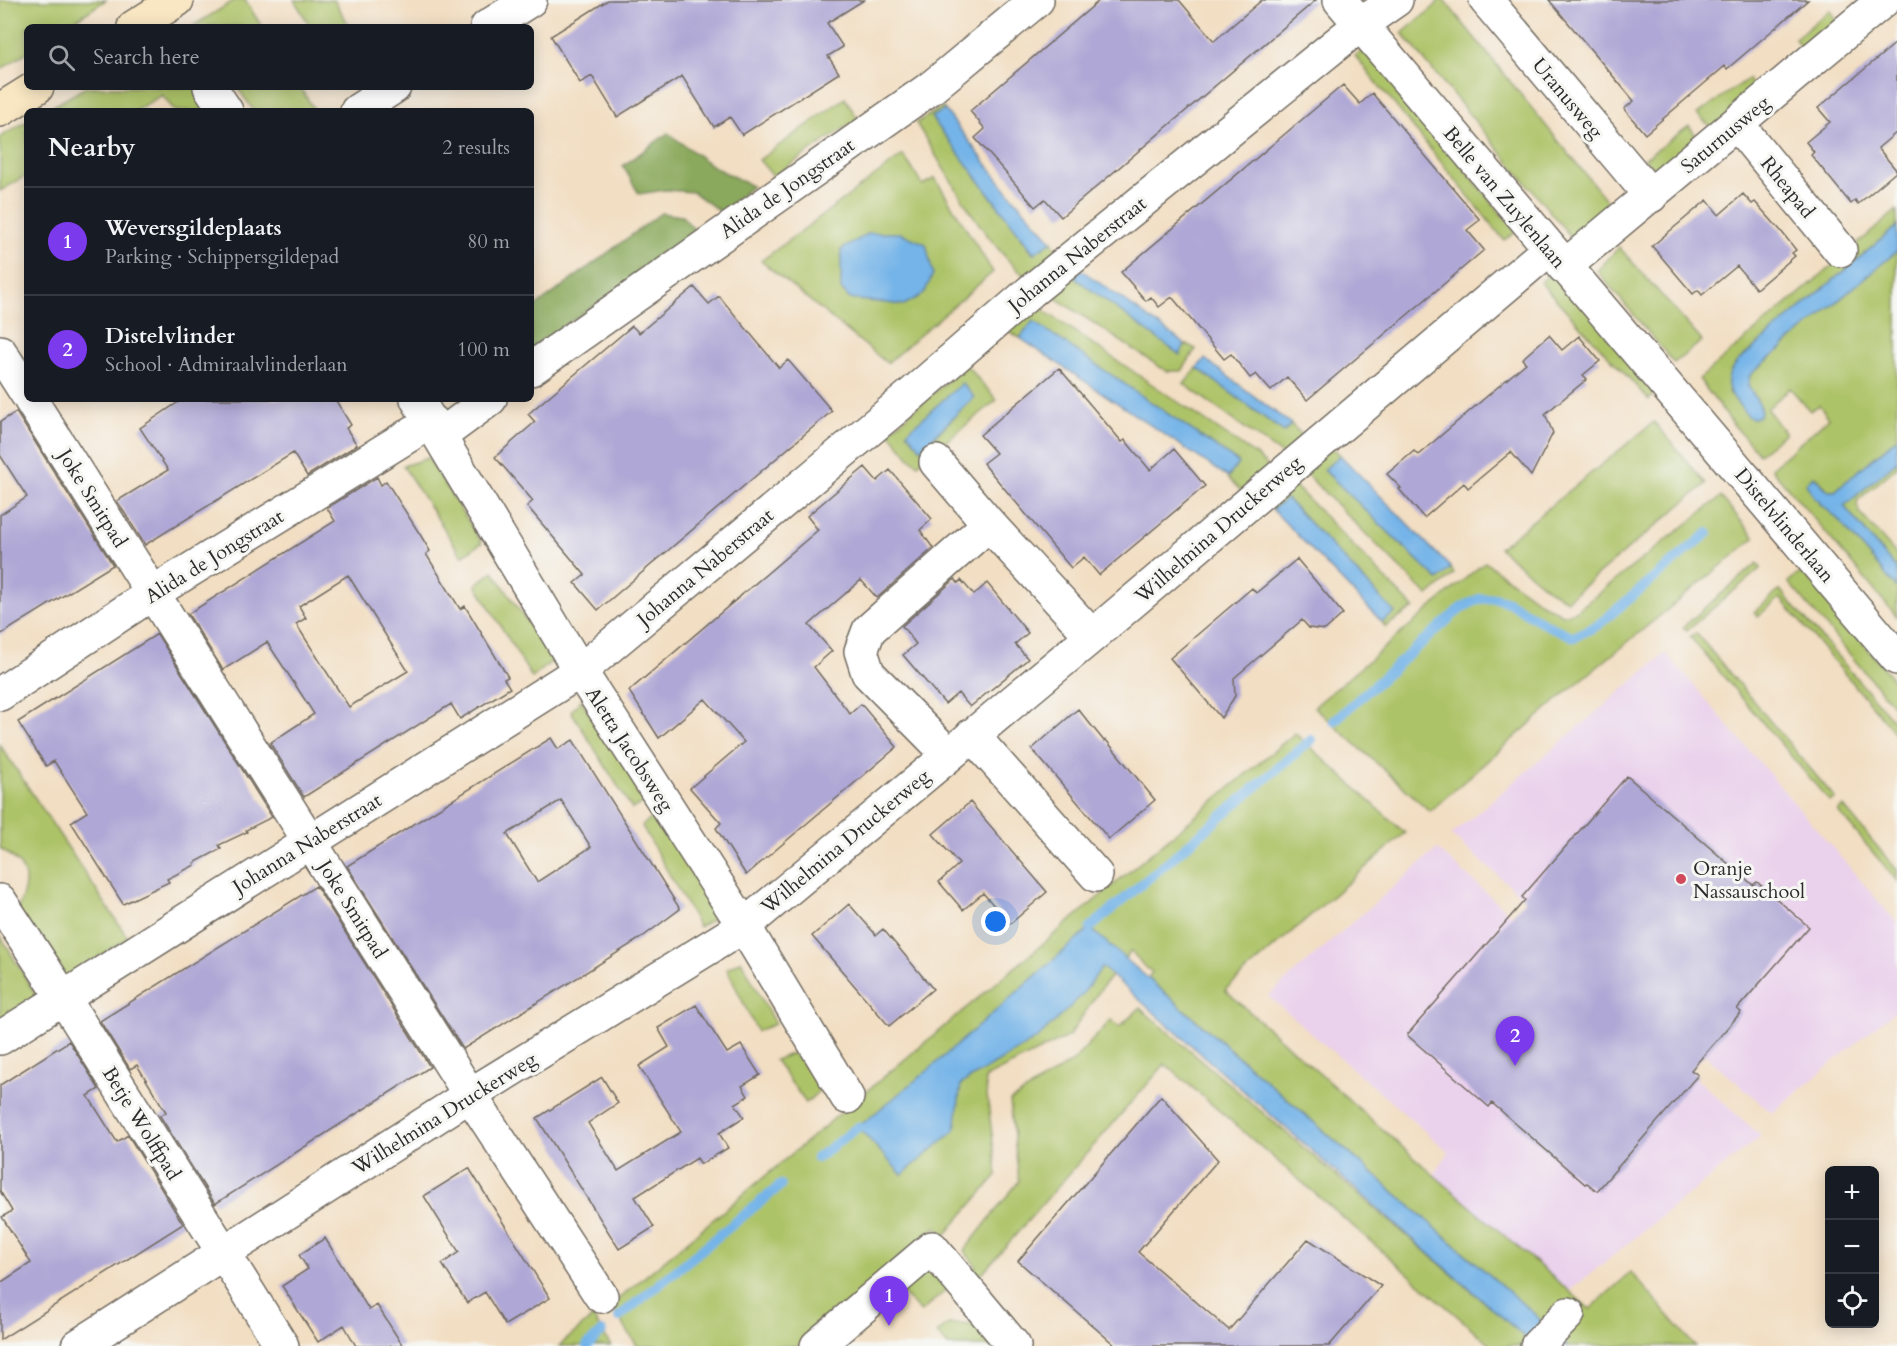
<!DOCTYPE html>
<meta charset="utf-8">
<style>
body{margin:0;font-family:Cardo,serif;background:#20242c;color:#f1f3f6}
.controls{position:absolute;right:18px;bottom:18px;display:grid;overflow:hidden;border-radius:9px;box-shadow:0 3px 15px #0003}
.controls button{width:54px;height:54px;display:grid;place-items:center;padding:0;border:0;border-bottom:2px solid #363941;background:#171b24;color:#f1f3f6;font:30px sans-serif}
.you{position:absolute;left:996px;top:922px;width:21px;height:21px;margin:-15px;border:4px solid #fff;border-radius:50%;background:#1a73e8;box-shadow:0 0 0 9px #1a73e833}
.badge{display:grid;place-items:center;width:39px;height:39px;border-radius:50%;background:#7c3aed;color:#fff;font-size:20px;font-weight:700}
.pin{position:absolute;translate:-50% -50px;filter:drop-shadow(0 2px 3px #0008)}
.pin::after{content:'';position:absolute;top:32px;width:21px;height:18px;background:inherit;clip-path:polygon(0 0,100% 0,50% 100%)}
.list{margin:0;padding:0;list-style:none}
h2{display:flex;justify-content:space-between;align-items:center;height:78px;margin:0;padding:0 24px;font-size:26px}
h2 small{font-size:20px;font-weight:400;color:#9ea1a6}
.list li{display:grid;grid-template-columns:39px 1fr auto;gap:18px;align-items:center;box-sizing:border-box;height:108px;padding:0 24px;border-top:2px solid #363941}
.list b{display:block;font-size:22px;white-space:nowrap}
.list p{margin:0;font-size:20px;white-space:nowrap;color:#9ea1a6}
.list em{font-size:20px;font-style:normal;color:#9ea1a6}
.icon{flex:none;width:33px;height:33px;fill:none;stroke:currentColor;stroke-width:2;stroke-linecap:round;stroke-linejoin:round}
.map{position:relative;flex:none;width:1897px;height:1346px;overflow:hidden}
.search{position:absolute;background:#171b24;box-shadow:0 3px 15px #0003;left:24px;top:24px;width:510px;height:66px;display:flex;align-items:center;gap:15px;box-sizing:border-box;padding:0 21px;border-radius:9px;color:#9ea1a6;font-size:22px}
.panel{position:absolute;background:#171b24;box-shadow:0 3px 15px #0003;left:24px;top:108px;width:510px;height:294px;border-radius:9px}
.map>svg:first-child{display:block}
</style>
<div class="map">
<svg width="1897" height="1346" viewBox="0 0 1897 1346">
<rect width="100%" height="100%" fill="#f6f6f2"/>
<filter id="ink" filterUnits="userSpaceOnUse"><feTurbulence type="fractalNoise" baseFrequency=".0167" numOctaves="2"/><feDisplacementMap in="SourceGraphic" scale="12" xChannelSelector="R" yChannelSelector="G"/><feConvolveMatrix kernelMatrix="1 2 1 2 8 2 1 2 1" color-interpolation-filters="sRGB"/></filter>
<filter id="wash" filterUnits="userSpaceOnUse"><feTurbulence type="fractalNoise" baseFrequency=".008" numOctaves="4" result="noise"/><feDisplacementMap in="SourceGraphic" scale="24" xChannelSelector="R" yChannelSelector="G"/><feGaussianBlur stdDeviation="1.35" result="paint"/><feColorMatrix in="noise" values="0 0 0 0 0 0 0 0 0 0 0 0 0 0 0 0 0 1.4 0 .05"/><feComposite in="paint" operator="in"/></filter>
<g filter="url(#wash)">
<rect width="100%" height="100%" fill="#f2dec2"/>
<path fill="#ead1ec" d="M1666,653L1897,923V1009L1772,1113L1451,835Z
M1437,849L1761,1136L1568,1292L1434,1175L1449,1152L1268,996Z"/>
<path fill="#adc367" stroke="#6c7749" stroke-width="1.5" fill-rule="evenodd" d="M0,0H106L65,27H27V52L0,70Z
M235,0H245L262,27L193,26Z
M294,0H334L350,27H311Z
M1439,0H1444L1612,207L1575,242L1402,33L1435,6Z
M1830,10L1838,25L1803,51L1795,39Z
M1366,48L1516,232L1504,240L1355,56Z
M1748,79L1755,92L1712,128L1697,114Z
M86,87H194L209,111H175L162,95L135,111H45Z
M237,87H300L315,111H254Z
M845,98L858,119L773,176L759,160Z
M942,107L945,110L932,117L1033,253L1052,241L1058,253L1031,282C981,240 950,177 916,123Z
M27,121V175L0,191V137Z
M1689,126L1699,140L1657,170L1644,159Z
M903,155L923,185L935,178L993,272L887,363L761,261Z
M1897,210V226L1857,260L1849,251Z
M1619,247L1702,341L1674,363L1597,271Z
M1897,251V438L1835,491H1829L1816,477L1820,504L1835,516L1897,588V617L1771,468L1829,418L1819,405L1810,411L1790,388L1767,409L1785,433L1759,454L1732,423L1699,379L1841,258L1849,267L1737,362L1731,370L1729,392L1749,417L1761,412L1759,404L1748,386L1750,375Z
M1076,266L1080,269L1076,278L1180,354L1186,344L1196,349L1182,371H1166L1054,297Z
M1554,271L1657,388L1649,400L1540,282Z
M1033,303L1257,456L1271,469L1244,494L1228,478L1238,462L1034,322L1020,338L1007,330Z
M966,365L997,400L918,464L910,458L889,432ZM974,397L922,449L907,432Z
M1197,368L1284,432L1291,424L1307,440L1285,457L1184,384Z
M1654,422L1706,484L1567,600L1549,590L1499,548Z
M1331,446L1340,455L1324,470L1438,580L1451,568L1454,574L1428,596L1305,473Z
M428,458L482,543L462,556L403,466Z
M1897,461V467L1858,500L1857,504L1859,512L1897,555V570L1844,506Z
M1292,483L1414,608L1385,627L1382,622L1395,613L1287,499L1272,509L1267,501Z
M1721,497L1755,538L1563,695L1430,811L1314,707L1485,562L1541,603L1563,615L1576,611Z
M1757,563L1761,568L1687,630L1683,627Z
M493,571L553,660L532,678L476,585Z
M1803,571L1897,684V710L1788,582Z
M1780,590L1897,725V735L1780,598L1758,616L1754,612Z
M1696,633L1835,798L1830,802L1690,637Z
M581,700L648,800L632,809L571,711Z
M1295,733L1405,833L1225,990L1434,1175L1590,1309L1631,1272L1695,1346H1568L1531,1311L1148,978L1152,972L1143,965L1131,951L1100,990L1069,1036L985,1078L997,1175L945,1235L936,1227L798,1346H637L611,1305Z
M0,745L128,938L60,982L17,911C29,880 31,868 0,848Z
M1843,806L1897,870V881L1838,811Z
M654,816L722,914L699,927L642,826Z
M0,935L37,997L0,1021Z
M741,960L775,1024L757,1031L727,969Z
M1140,1008L1515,1328L1535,1346H1492L1165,1064L978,1278L971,1272L976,1266L964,1251L1019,1181L1010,1101L1072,1062L1111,1020L1119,1027Z
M793,1053L823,1087L806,1103L775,1060Z
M930,1256L952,1285L921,1312L895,1287Z
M593,1317L611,1346H559Z
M949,1324L981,1325L998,1346H948L937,1333Z"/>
<path fill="#8aa95c" stroke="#5a6a44" stroke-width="1.5" d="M668,133L714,167L752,186L722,213L693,192L665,190L639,194L623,166Z
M661,213L682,216L699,235L531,348V310Z"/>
<path fill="#75b4e8" stroke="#50708a" stroke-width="1.5" d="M945,110L1005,188L1052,241L1034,253L931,117Z
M1897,226V251L1750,375L1748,386L1759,404L1761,412L1759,416L1752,419L1749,417C1733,397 1717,386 1737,362Z
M869,233H900L926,244L933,274L924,294L904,305L850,299L841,289V250Z
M1080,269L1185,344L1180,355L1075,278Z
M1033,321L1239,463L1228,477L1020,338Z
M1205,359L1291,424L1284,432L1197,368Z
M962,383L974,397L921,449L907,432Z
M1897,438V461L1844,506L1897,570V588L1835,516L1820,504L1819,500L1815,499L1806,484L1813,476L1829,491H1835Z
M1340,455L1451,568L1438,580L1324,470Z
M1287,499L1395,613L1382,622L1272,509Z
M1090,928L1531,1311L1568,1346H1535L1102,967L1082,995L1038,1038L961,1084L955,1130L902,1175L858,1127L927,1071Z"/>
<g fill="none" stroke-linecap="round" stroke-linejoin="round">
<path stroke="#75b4e8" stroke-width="10" d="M1334,721L1461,608L1479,599L1496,598L1508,602L1549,626L1574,637L1598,625L1708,533
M1090,928L1311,740
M817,1158L858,1127
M619,1317L781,1185
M587,1346L602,1332"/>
</g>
<g id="blocks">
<path fill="#afa7d5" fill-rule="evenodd" d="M608,0H864L827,23L843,47L828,56L839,73L742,135L730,117L714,127L682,76L617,117L592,76L580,83L551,36Z
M1100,0H1179L1214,41L1262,0H1316L1061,217L1045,199L1035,207L1005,172L975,138L985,129L970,111Z
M1549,0H1808L1727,69L1725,66L1645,134L1624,109L1634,101Z
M1897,42V132L1878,148L1897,171L1858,204L1855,200L1851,204L1811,155L1814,152L1806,142L1830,122L1818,108Z
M1343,85L1360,104L1372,93L1429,160L1480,220L1467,230L1484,250L1307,400L1287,377L1271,391L1256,374L1250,378L1231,354L1224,359L1172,297L1159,307L1151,297L1146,301L1121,272Z
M1743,194L1752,204L1755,202L1781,231L1796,250L1792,253L1795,256L1756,289L1737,266L1702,295L1698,290L1693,294L1652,246L1707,200L1719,215Z
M694,287L709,304L719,296L779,368L788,360L832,411L598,610L575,583L585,575L527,506L533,501L495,457L535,422L528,414L632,326L639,333Z
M1549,335L1562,350L1579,336L1600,361L1583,375L1587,379L1545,414L1553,433L1531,476L1511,452L1468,488L1464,483L1424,518L1399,489L1401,488L1387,474L1414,451L1418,455L1526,363L1522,359Z
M1059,368L1122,442L1125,440L1150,470L1174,449L1205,486L1099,575L1084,557L1071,568L983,463L996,453L980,435Z
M183,399H335L351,425L346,428L357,445L307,476L293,453L145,545L117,501L168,470L140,428Z
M16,412L113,565L0,635V515L27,497L0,455V422Z
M865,467L877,481L890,470L932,519L920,530L933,548L877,598L861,580L809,625L832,651L814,667L850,714L861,704L897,747L746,875L716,828L721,823L690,788L744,742L705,699L659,738L629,691L818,530L807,516Z
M377,477L381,485L386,481L421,536L430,551L426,554L460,609L465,606L508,677L504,679L510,688L460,719L451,704L304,797L270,743L314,714L298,689L267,642L223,670L188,614L335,521L327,508ZM348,575L408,671L349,707L296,624L306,618L299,606Z
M1297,559L1343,614L1325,630L1309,628L1302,620L1234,678L1235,696L1221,718L1170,658L1252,588L1256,593Z
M955,579L958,583L961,580L974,595L987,583L1028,633L1015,644L1028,659L970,707L958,693L945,704L903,655L916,644L902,626Z
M157,634L272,817L246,830L247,832L219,845L221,849L194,863L195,865L167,879L169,882L123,904L71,822L87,812L54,761L46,766L18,722Z
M1078,709L1104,741L1106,740L1155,800L1109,839L1032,749Z
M551,738L558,749L573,740L680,909L641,938L463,1049L347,866ZM561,800L591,847L537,882L507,834Z
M1627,776L1753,885L1757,882L1809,927L1737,1009L1741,1012L1691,1070L1698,1075L1597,1191L1587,1183L1585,1184L1492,1103L1489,1107L1407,1035L1525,900L1522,897Z
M970,802L1047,892L1010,924L983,893L963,910L939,882L959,864L933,834Z
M316,886L430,1067L215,1204L160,1116L166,1112L137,1065L130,1069L100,1021Z
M849,904L876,935L883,929L933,989L889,1026L812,936Z
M696,1005L727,1053L741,1045L760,1075L742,1086L748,1096L735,1104L744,1117L719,1133L728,1148L701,1164L697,1158L635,1197L654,1227L619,1249L537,1118L602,1077L618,1103L588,1123L618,1171L681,1132L639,1066L669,1047L658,1028Z
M69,1041L99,1089L88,1096L117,1142L128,1135L183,1224L0,1340V1283L31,1263L2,1217L12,1211L0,1191V1085Z
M1161,1096L1218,1160L1138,1252L1229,1330L1308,1239L1381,1286L1329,1346H1116L1018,1261Z
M469,1168L550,1298L505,1325L485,1292L467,1303L442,1264L459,1252L424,1196Z
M325,1238L369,1310L377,1305L403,1346H356L344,1325L318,1342L282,1286L308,1269L299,1255Z"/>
</g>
</g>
<g filter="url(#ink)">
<use href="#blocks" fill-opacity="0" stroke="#716a60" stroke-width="1.5"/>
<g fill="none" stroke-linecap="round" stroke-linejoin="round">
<g stroke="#716a60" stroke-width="36">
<path id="street" d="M1340,0L1897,658
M1486,0L1651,196
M487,27L530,0
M210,87L226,111
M357,111L394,87
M1737,124L1840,250
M1564,267L1884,0
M0,352L27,394
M531,369L932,87L1037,0
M30,399L470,1095L601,1296
M417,399L580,671L744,926L847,1097
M440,436L490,399
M936,462L989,524L1092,636
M0,694L153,593L432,421
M972,735L1096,875
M949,755L868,673L861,651L869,630L989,524
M0,901L63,997L282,1346
M0,1038L580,671L911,395L1031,291L1360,25L1396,0
M78,1346L470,1095L744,926L1092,636L1549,249
M817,1346L932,1248L1014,1346
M1537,1346L1568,1314"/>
</g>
<g stroke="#716a60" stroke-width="36">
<path id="secondary" d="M134,27L177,0
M0,110L37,87"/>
</g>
<use href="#street" stroke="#fff" stroke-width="33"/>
<use href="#secondary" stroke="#f9e7c3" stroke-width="33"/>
</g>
</g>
<circle fill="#d1495b" stroke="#f6f6f2" stroke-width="2" cx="1681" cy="879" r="6"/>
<g text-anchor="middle" stroke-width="6" stroke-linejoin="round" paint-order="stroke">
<g font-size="20" fill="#2b2b2b" stroke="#f6f6f2">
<text transform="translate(1568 98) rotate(50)" y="7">Uranusweg</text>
<text transform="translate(1725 134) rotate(-40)" y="7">Saturnusweg</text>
<text transform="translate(1788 187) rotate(51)" y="7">Rheapad</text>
<text transform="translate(787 188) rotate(-35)" y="7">Alida de Jongstraat</text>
<text transform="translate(1505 197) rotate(50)" y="7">Belle van Zuylenlaan</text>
<text transform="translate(1077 254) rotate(-39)" y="7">Johanna Naberstraat</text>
<text transform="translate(93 498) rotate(58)" y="7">Joke Smitpad</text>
<text transform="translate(1785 525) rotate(50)" y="7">Distelvlinderlaan</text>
<text transform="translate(1218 529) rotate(-41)" y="7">Wilhelmina Druckerweg</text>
<text transform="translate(214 556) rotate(-32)" y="7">Alida de Jongstraat</text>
<text transform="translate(705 567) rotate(-40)" y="7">Johanna Naberstraat</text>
<text transform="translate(630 749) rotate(57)" y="7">Aletta Jacobsweg</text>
<text transform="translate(845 841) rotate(-40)" y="7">Wilhelmina Druckerweg</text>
<text transform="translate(307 843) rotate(-32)" y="7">Johanna Naberstraat</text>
<text transform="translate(353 909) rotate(58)" y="7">Joke Smitpad</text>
<text transform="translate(444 1113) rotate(-32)" y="7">Wilhelmina Druckerweg</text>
<text transform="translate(142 1123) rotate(58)" y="7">Betje Wolffpad</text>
</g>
<g font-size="20" fill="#2b2b2b" stroke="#f6f6f2" text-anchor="start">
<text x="1693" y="875">Oranje<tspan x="1693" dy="23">Nassauschool</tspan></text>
</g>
</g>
</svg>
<div class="controls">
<button>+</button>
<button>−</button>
<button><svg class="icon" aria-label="locate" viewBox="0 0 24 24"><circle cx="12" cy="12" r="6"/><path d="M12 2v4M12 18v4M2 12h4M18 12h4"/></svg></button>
</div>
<div class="you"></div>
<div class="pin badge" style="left:889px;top:1326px">1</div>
<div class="pin badge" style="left:1515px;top:1066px">2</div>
<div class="search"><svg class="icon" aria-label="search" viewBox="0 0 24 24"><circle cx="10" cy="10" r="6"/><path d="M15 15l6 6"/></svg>Search here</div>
<section class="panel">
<h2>Nearby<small>2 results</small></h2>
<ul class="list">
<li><span class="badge">1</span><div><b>Weversgildeplaats</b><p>Parking · Schippersgildepad</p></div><em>80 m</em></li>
<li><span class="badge">2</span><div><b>Distelvlinder</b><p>School · Admiraalvlinderlaan</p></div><em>100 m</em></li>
</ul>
</section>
</div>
